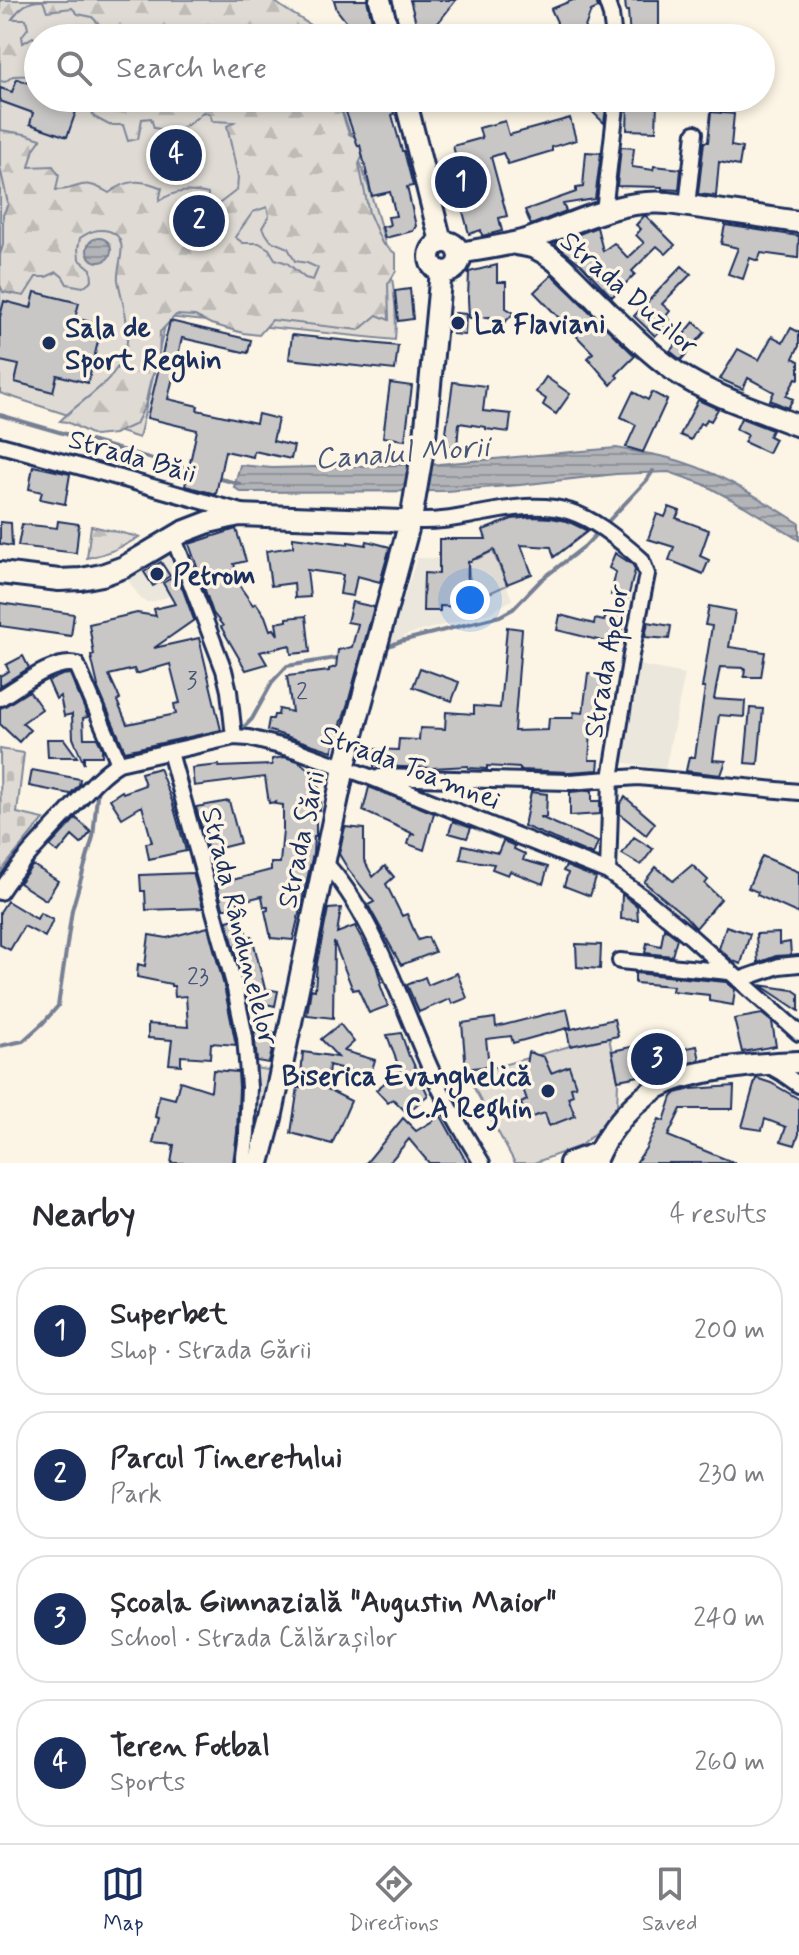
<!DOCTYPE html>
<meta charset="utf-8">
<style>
body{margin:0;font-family:Mynerve,sans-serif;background:#f2f2f3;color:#2b2b33}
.you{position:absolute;left:470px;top:600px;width:28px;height:28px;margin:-20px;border:6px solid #fff;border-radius:50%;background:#1a73e8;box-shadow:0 0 0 12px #1a73e833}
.badge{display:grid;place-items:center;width:52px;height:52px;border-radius:50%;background:#1b2f5e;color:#fff;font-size:26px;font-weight:700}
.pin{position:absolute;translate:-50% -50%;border:4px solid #fff;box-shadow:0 2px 8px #0006}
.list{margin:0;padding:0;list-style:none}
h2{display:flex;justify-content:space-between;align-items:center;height:104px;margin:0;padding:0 32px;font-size:34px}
h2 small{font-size:26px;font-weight:400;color:#7c7c81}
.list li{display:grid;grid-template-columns:52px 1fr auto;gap:24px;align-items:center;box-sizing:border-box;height:128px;margin:0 16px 16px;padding:0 16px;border:2px solid #e1e1e2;border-radius:32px}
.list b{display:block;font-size:30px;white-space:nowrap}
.list p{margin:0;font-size:26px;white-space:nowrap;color:#7c7c81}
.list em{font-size:26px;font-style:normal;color:#7c7c81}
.icon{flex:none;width:44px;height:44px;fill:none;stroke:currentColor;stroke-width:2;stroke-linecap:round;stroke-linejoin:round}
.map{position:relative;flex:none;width:799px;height:1163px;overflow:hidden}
.search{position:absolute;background:#fff;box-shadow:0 4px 12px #0003;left:24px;right:24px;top:24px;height:88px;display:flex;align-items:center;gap:20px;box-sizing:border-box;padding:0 28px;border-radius:44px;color:#7c7c81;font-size:30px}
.sheet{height:680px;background:#fff}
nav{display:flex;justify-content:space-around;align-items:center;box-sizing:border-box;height:112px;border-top:2px solid #e1e1e2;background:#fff;font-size:22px;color:#7c7c81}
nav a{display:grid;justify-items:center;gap:4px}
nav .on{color:#1b2f5e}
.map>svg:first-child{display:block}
</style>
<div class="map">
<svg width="799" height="1163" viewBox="0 0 799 1163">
<defs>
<pattern id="forest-firs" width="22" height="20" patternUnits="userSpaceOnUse" patternTransform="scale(2)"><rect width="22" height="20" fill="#dfdbd4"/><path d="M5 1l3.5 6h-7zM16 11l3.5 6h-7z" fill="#bfbcb8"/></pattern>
<pattern id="cemetery-stones" width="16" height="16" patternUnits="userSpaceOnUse" patternTransform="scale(2)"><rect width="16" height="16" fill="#dfdbd4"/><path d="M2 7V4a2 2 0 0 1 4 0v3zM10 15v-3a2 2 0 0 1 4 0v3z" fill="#bfbcb8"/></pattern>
<pattern id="water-rules" width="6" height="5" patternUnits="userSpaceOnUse" patternTransform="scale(2)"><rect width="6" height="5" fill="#b2b4b8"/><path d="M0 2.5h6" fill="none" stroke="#909399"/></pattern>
</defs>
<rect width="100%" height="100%" fill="#fcf5e5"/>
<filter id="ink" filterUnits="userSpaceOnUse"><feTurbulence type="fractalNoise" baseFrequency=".0125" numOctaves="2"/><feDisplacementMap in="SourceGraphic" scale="16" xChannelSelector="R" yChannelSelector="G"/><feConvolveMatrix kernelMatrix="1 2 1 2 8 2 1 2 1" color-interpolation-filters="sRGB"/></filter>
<g filter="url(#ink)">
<path fill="#ece7dc" d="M170,547L187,590L152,602H146L141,599L124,574Z
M494,551L512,600L489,613L406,635L388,646L417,558L476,559Z
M639,665L685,674L665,770L621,762Z"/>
<path fill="#dfdbd4" stroke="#7d8599" stroke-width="2" d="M0,0H249L318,38H38V98H338C362,170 402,264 395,340L167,317L139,438L0,393Z
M493,551L507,585L474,600L469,575L468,559H477Z
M609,1038L618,1080L617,1109L603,1126L580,1146L534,1163H515L467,1075L570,1046Z
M255,1068L280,1072L251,1163L254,1134Z"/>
<path fill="url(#forest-firs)" stroke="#7d8599" stroke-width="2" fill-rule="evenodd" d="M0,0H273C288,14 312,21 322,38H99L102,27L92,17L78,14L72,8L47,11L43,1C29,0 20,7 12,19H26L28,28L22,36L23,43L33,37L37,41L38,75L13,76L5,82L0,81Z
M87,98H337L349,134L368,143L359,164L369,213L382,243L396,254V271L388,284L389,320L377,315L359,330L272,320L259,335L243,333L211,324L195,316L176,315L160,332L159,359L150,382L145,406L136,424L114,434L95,436L67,422L60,421C82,399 113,384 124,354C133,331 122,303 118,280C116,266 132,238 109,231C97,228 89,232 80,238L78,248L79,259L91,269L92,280L83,287L67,284L63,277L57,272L46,277H36L24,296L3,292L0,285V255L3,245V215L8,204L0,167V130L25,134L41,139L34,149L29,167L53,166L59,175L56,190C81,190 81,176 109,193C128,179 141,179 162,188L159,201C175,190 189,190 208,194L207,213L237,190L238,177L227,126L234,122L212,121L210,114L203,112C185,129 179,133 154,128L151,118L142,119L138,139L128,141L123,125H109L94,117ZM267,207L269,216L262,228L271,241L288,248L295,261L307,263L318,268L313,280L305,278L287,263L275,259L269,249L259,243H243L235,237L253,212Z
M91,526H92L139,537C122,548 107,554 87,558Z"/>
<path fill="url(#cemetery-stones)" stroke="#7d8599" stroke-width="2" d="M0,749L24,753L17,813L44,819L1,871Z"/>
<path fill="url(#water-rules)" stroke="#767f94" stroke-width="2" d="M87 250a12 12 0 1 1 24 0a12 12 0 1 1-24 0Z
M616,448C632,451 649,453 665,457C713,468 758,497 799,523V540L744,506L703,484L669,472L616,474L520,485L447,491L241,492L234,487L240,465L272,468L439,464Z"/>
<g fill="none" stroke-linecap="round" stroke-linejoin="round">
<path stroke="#767f94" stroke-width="4" d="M0,415L194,471
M217,478L240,484
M382,649L401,641L500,616L513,609L541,580L585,546L647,480L653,471
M238,733L252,719L273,681L287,666L342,657
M0,1046L23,1041L43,1023L58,1006L72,910L93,837L98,785"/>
</g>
<path fill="#c8c7c6" stroke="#1b2f5e" stroke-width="2" fill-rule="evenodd" d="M334,0H367L376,38H330L348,24L337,10Z
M410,0H456L438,23L443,38H420Z
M573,0H596L598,8L591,11L581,38H552L557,22L551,9Z
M625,0H659V38H630L628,11H626Z
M17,79L38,86V98H73L80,100L67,137L30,124L33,113L0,101V88L12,92Z
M341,98H390L394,114L392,115L402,151H404L413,186L407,187L416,226L413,231L385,238L382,227L390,225L388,217L396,216L390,192L372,196L360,145L358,146Z
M578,98H603L607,101L604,123Z
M628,102L657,103L656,131L627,130Z
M711,112L734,114L731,146L742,148L739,166L719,162L716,196L698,194L704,142H708Z
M570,118L576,140L552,147V151L508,164L503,153L491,157L507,216L499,218L502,231L482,236L481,230L469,234L454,178L461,176L453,146L482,138L479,128L505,121L509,135Z
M621,147L634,148L632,167L653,170L654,166L681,169L679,190L662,189V187L617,186Z
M586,152L601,153L595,199L563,204L566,211L531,225L525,210L576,192V188L583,187Z
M644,216H646L675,245L666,254L657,246L632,271L635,274L612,297L582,265L556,245V243L597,227L603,251L614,243L628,258L644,243L636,235L641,229L636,225Z
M725,225L799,236L798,258L761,253L758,261L750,258L743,279L728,274L738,248L721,244Z
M497,265V282H506V308L514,313L498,329L490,317L469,318L468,298L469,272Z
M682,266L691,274L662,304L670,311L666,316L670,320L655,336L634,316Z
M552,275L635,356L616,375L618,377L611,385L588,358L593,353L534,292Z
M410,289L413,319L398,321L395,291Z
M35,292L79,303L75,318L102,325L88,383L57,375L53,392L15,382L19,365L0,361V317L4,301L31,308Z
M455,313L466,314L465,335L453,334Z
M170,321L251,340L248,353L182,338L168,399L198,406L197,410L256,423L258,414L278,419L273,441L294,446L291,459L254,451L253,457L225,451L216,494L185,486L197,430L147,418Z
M694,322L705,332L681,360L670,351Z
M791,328L799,332V346L793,358L799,361V379L796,378L786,396L793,399L788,408L770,400L774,392L748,378L743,389L720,379L738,349L759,360L772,336L783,342Z
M292,335L398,346L395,370L289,359Z
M546,377L570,394L556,414L543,405L546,399L536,392Z
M453,382L486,386L483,411L511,414L509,432L486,429V427L459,423L457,447L444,446Z
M390,383L412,386L405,440L383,437Z
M633,392L648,400L652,392L667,400L643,452L626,447L636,425L621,417Z
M698,400L718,409L711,421L707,419L704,425L700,423L691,440L680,435Z
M741,418L772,430L769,436L775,439L768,453L744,442L748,435L736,429Z
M33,466L70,474L65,504L40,499L42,492L29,489Z
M669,507L680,511L676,518L709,530L700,556L709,560L703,574L669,560L674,547L648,539L657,514L665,517Z
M533,517L551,518L567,521L588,531L554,557L551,547L521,545L532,574L507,584L494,550L468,562L467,607L440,606V611H423L424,573L439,574V539H486L483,530L512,519Z
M58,521L79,524L76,553L18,546L22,524L57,528Z
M0,522L11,523L12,546L0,544Z
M236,529L246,561L234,564L241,588L253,605L256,603L265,616L270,630L274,629L278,635L276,623L287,621V618L306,616L310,652L291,654L290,645L260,652L267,664L246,670L221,627L223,626L213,613L189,544Z
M293,537L348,544V542L366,545L367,541L390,547L380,582L357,576L353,596L340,594L343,575L307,570L310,597L295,598L294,583L271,586L266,551L293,547Z
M615,553L633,565L635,570L628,598L611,595L616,572L609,568Z
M161,562L170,576L153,586L144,572Z
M175,576L183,590L194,620L154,648L199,638L221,730L125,751L97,686H98L91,656L94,655L89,624L137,613L156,616L154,609L175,604L163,583ZM170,664L180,703L174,704L176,714L127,724L117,701L120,699L109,675L134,669L136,674Z
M352,602L374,607L348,703L332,751L267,730L269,719H273L274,715H278L279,709L292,712L287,676L329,671V669L336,667L338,650L352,647L358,624L347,622Z
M0,603L74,614L71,636L0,626Z
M709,606L735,611L729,647L765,652L761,677H744L745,668L720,667L714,699L745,701L744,717L719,715L713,760L726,761L721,775L686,771L689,757H695L705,688H702L712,626L705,625Z
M560,615L594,624L595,619L604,621L606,615L624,619L618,645L557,630Z
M648,622L671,626L669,639L645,637Z
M507,627L522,629L514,731L548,730L549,718H573L574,712L583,713L588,673L603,675L598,714H604L602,733L591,732L589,760H599L598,770L569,772L520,770V768L487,766V769L468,768V766L432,768L374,766L375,749L398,750L399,739L419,740L420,728L445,729L446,712L474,714V706L500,708Z
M23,656L29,668L0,686V676L9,671L6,665Z
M420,668L459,682L452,701L413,687Z
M70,674L88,717L83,718L84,738H97L102,748V756H84V764L73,738L72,714L64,716L60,696L56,699L48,681L62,675Z
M29,691L42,709L22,723L30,730L19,742L0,724V708L5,706Z
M750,708L763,709L758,764L745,763Z
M47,739H64L77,757H48Z
M284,757L298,761L313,773L321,793L320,810L316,809V837H314L313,854L293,940L271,938L265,911L268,910V907H264L262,896L238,902L239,908H223L217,884L271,870V863H280L283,830V805L275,804L276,802L269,803L265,777L194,786L192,768L219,765V767L272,765V759Z
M159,768L172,801L186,851L149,859L146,843L152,842L142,806L122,818L110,799L122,791L123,793L145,785L141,773Z
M32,770L80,779L79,785L70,794L29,786Z
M369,787L434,813L424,850L408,844L411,834L416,835L363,811Z
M592,790V801H600V814L570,816V792Z
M531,792L547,794L546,817H540L598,842L593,855L524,826Z
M625,797L655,823L646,835L620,814V804Z
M229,801L240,843L208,851L196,807Z
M76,818L91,832L81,844L72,836L58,853L50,846Z
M453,821L471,828L467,838L449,833Z
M345,827L364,829V860L373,877L385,866L394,877L386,884L402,916L407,914L418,940L428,937L435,952L401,965L368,905L374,902L348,869L339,854Z
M634,837L653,849L641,865L622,854Z
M503,841L515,846L514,849L525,854L523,860L548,867L543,884L510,871L508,875L492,869L494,864L460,859L463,845L498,853Z
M762,856L799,872V914L757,895L758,892L748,888Z
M33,865L58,881L46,900L19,883Z
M692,865L708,880L705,884L721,899L696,928L685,916L644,882L656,867L673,881Z
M566,866L596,878L590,896L564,886L568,873L563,871Z
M193,873L203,908L146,910L145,891H141L140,875Z
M622,894L637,906L638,920L621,919Z
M7,901L37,919L40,913L53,920L45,937L24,926L10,950L0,945V912Z
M341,908L337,933L355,926L376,965L381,983L380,984L388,1006L369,1013L358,989L353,990L334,942L333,1018L307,1015L311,989L315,990L317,963L328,909Z
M242,917L247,937L252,936L265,989L278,991L275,1006L248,1000L227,921Z
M726,926L750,934L741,964L733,961L719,949Z
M208,927L224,986L236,1045L211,1043L210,1058L181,1056V1065L169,1064L172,1040L148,1038V1024L188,1027L186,996L175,997L174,986H171V984L137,977L138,964L145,966L149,935L167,938Z
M664,928L677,938L672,956L645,953L647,943L661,946Z
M779,933V944L790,942L791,955L776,956L758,963L756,934Z
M576,944L601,945L600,969L577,967Z
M457,973L467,998L452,1004L450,999L419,1012L407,985L425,977L428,985Z
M635,973L726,982L735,989L733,1005L709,1001V995L672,991L673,986L635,983Z
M760,985L793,990L799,994V1011Z
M567,1009L571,1027L513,1043L511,1036L486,1039L489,1066L466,1069L462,1023L495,1018L496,1027Z
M762,1014L772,1022L776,1046L742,1052L734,1019Z
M614,1019L618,1036L570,1046L567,1030Z
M340,1024L354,1042L344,1051L375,1060L370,1076L329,1065L327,1089L351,1101L332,1144L291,1133L298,1087L300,1088L303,1052L338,1057L321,1039Z
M254,1032L276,1033L269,1063L257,1061Z
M401,1033L409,1056H410L428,1095L407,1113L393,1099L388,1103L376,1090L400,1070L387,1035Z
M650,1043L652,1055L697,1046L700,1060L660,1072L618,1080L612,1051Z
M528,1052L544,1057L551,1073L569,1066L576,1086L571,1087L573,1095L568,1097L575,1116L549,1126L545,1113L532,1117L531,1111L524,1112L521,1103L527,1100L518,1074L525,1071Z
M213,1070L238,1072L239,1087L237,1133L233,1163H171L174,1145L153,1143L159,1118L155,1117L159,1095L175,1099L180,1081L211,1091Z
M756,1078L771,1083L799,1099V1134L795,1145L781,1141L786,1127L765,1119L762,1130L742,1127Z
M734,1086L733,1109H681L668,1136L735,1163H636L646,1148L659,1119L664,1121L672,1097L676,1093L691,1089Z
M441,1116L467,1163H429L409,1139L389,1163H366L403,1118L416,1131Z"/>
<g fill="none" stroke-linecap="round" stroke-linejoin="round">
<g stroke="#1b2f5e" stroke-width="20">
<path id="street" d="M606,0L611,15L614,38
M687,206L695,133
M604,211L617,98
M0,445C81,466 161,490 242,512
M417,521C441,522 461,517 484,513C562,498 583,509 641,559L647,574L631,655L611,778L608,872
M173,536L224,670L229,691L234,737
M0,698C20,686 55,658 77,665L119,763
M170,752L234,984L245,1037L249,1087L247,1134L243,1163
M380,777L569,782L638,777L799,792
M323,861C373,911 402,1007 432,1072C446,1103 464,1134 482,1163
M0,892C18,864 42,840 65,815C81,798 98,775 119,763L234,737L249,738L296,750L370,777L608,872L644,898L690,936L799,1033
M620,961L729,972
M739,980L779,966L799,964
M766,1064L782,1073L799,1085"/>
</g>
<g stroke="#1b2f5e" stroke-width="26">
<path id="secondary" d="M380,0L390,38
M405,98L441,242
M430 257a15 15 0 1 1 30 0a15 15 0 1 1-30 0Z
M516,244C524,245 532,246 539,250C559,260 574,279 590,294C617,321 645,350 676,372C713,397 758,410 799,426
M459,253C482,249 504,246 526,240C575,224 615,199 668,203L799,222
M412,514L425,437L441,271
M0,573L59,580L81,579L102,575L124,567L183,532L209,522L239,515L402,521
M259,1163L271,1118L344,768L408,529
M570,1163L598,1153
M594,1163C607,1131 637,1095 669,1082C700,1069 765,1063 799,1062"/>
</g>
<use href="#street" stroke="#fcf5e5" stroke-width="14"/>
<use href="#secondary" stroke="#fcf5e5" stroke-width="20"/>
</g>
</g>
<g fill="#1b2f5e" stroke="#fcf5e5" stroke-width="3">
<circle cx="458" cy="323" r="8"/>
<circle cx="49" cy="343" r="8"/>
<circle cx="157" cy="574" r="8"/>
<circle cx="548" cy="1091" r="8"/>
</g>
<g text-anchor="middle" stroke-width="7" stroke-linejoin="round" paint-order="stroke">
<g font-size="24" fill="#465578">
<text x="192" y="688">3</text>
<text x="302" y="699">2</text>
<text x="198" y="984">23</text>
</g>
<g font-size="28" fill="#1b2f5e" stroke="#fcf5e5">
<text transform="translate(630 292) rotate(41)" y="10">Strada Duzilor</text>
<text transform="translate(133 455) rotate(16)" y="10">Strada Băii</text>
<text transform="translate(605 661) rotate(-80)" y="10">Strada Apelor</text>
<text transform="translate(411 766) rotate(21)" y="10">Strada Toamnei</text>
<text transform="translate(300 839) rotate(-78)" y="10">Strada Sării</text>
<text transform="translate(241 926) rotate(76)" y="10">Strada Rândunelelor</text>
</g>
<g font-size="28" font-weight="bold" fill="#1b2f5e" stroke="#fcf5e5" text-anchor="start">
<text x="474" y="333">La Flaviani</text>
<text x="65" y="337">Sala de<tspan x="65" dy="32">Sport Reghin</tspan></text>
<text x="173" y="584">Petrom</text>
<text x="532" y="1085" text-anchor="end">Biserica Evanghelică<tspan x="532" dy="32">C.A Reghin</tspan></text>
</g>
<g font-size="30" font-style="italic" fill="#485779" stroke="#fcf5e5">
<text transform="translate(402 452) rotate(-4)" y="10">Canalul Morii</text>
</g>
</g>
</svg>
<div class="you"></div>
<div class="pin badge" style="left:461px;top:182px">1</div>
<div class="pin badge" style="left:199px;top:221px">2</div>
<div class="pin badge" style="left:657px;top:1059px">3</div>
<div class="pin badge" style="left:176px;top:155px">4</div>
<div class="search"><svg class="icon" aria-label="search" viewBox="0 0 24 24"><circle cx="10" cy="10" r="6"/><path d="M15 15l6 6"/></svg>Search here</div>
</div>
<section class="sheet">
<h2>Nearby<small>4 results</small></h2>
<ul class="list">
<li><span class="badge">1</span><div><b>Superbet</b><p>Shop · Strada Gării</p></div><em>200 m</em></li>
<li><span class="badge">2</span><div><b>Parcul Tineretului</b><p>Park</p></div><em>230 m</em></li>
<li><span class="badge">3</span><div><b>Școala Gimnazială &quot;Augustin Maior&quot;</b><p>School · Strada Călărașilor</p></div><em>240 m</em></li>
<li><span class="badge">4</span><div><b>Teren Fotbal</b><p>Sports</p></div><em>260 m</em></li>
</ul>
</section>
<nav>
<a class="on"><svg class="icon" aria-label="map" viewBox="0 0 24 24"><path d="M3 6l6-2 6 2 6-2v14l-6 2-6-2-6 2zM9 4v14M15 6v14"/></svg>Map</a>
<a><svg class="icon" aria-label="directions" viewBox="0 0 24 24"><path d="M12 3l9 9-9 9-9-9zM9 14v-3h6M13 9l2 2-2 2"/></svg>Directions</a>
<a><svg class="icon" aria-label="saved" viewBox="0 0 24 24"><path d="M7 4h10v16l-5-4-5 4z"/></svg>Saved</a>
</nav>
